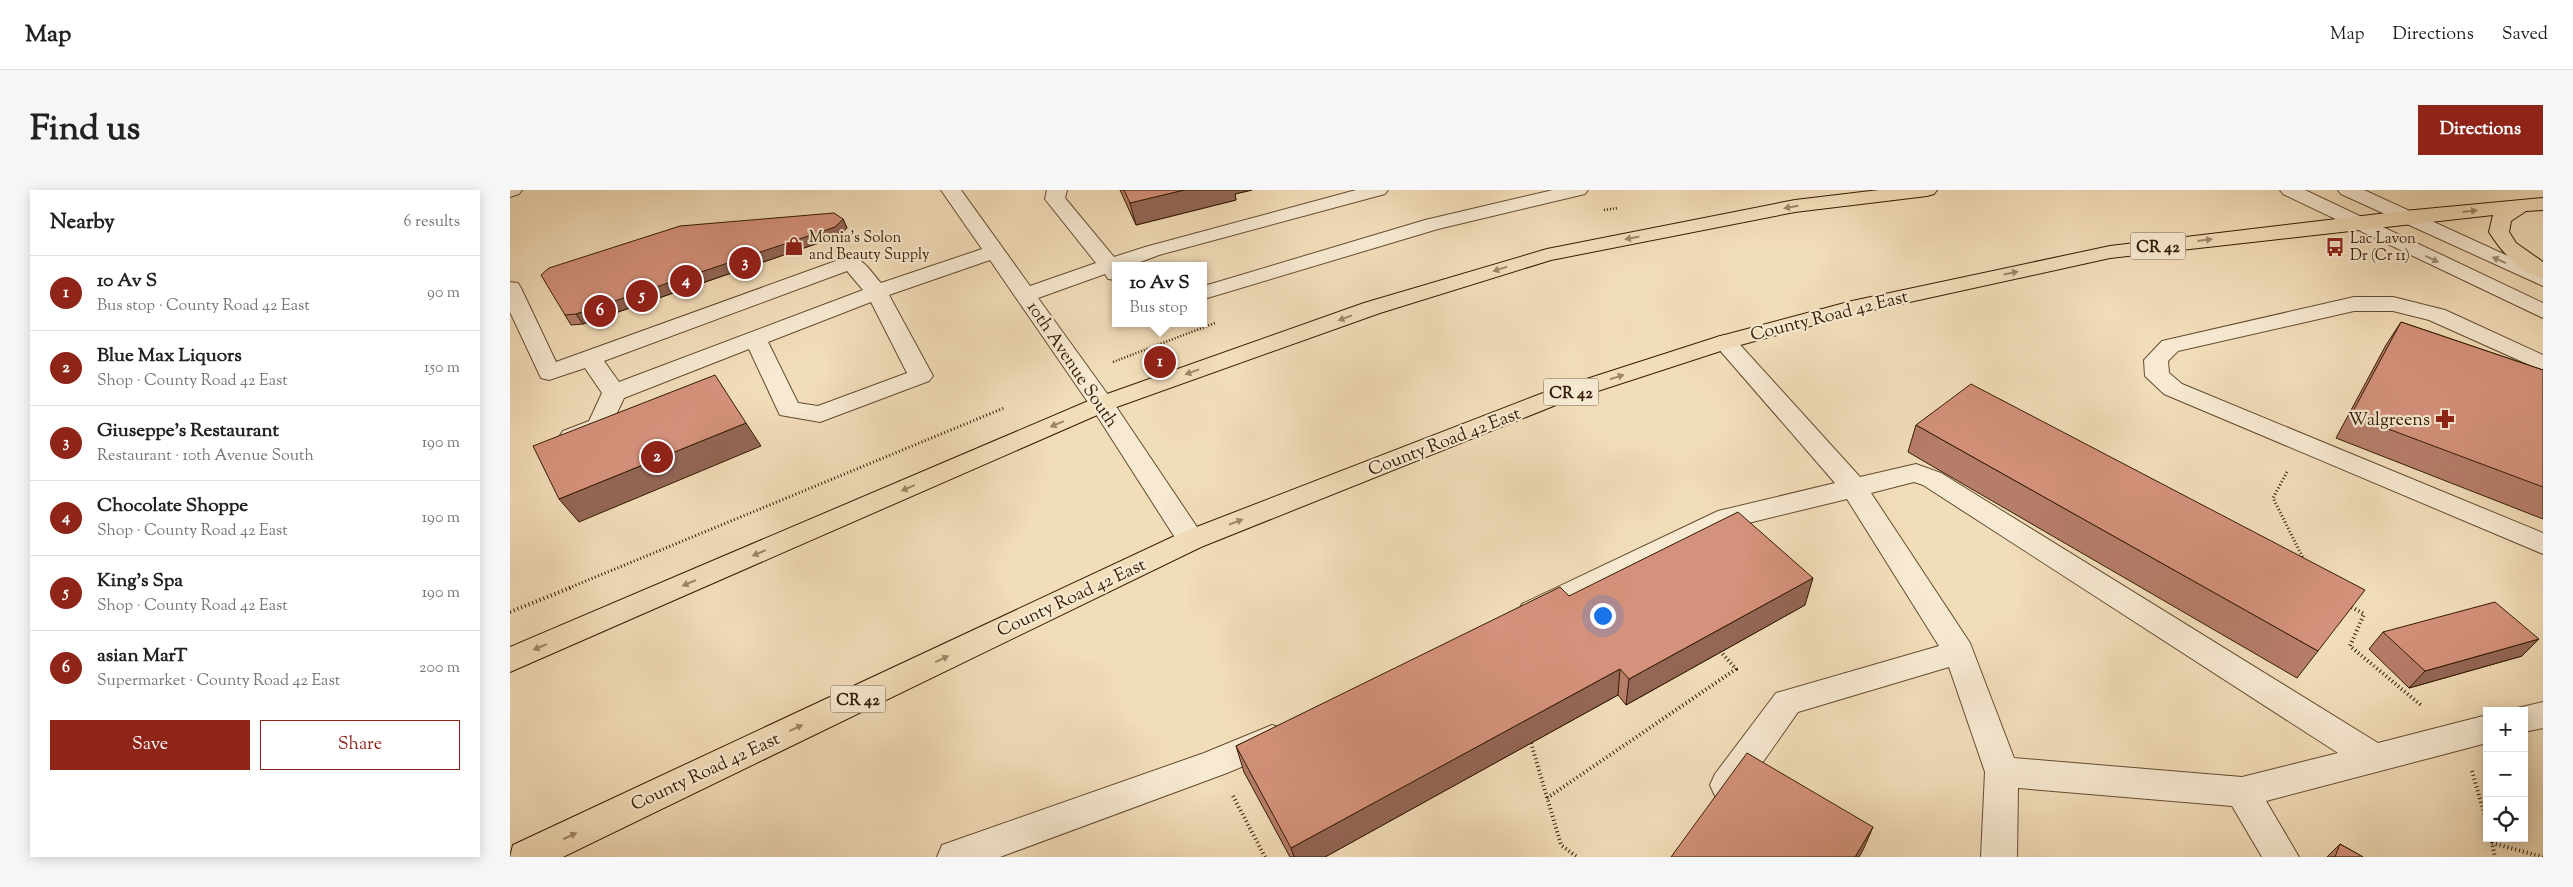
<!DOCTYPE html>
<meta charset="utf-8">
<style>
body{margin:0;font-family:"Sorts Mill Goudy",serif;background:#f6f6f6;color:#222}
.controls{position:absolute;right:15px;bottom:15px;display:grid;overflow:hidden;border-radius:0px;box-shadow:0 2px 12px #0003}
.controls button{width:45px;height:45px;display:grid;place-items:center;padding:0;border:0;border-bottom:1px solid #e0e0e0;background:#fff;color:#222;font:25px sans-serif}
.you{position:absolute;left:1092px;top:425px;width:18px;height:18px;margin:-12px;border:4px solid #fff;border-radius:50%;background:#1a73e8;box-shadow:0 0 0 8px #1a73e833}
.badge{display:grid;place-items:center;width:32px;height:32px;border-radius:50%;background:#8f2418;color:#fff;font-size:16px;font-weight:700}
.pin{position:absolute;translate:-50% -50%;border:2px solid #fff;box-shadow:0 1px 5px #0006}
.popup{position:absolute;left:602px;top:72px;width:95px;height:65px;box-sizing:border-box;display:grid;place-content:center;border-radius:0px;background:#fff;filter:drop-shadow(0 1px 4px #0005);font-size:16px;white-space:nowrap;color:#767676}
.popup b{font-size:19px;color:#222}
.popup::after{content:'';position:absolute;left:50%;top:100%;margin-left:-10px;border:10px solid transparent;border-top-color:#fff}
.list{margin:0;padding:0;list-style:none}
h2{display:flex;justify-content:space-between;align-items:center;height:65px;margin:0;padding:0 20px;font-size:21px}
h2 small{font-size:16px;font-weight:400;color:#767676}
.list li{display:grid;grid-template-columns:32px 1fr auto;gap:15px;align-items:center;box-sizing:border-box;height:75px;padding:0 20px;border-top:1px solid #e0e0e0}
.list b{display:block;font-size:19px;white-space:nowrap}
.list p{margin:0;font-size:16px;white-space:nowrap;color:#767676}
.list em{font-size:16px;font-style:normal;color:#767676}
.actions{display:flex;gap:10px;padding:15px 20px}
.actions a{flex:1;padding:11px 0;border:1px solid #8f2418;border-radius:0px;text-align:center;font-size:18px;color:#8f2418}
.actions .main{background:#8f2418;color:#fff}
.icon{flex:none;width:28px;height:28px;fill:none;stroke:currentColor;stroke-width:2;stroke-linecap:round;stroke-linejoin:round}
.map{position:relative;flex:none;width:2033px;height:667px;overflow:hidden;border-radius:0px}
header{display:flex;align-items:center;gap:30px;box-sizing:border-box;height:70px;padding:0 25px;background:#fff;border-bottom:1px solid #e0e0e0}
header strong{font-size:24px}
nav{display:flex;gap:28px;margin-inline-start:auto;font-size:18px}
.intro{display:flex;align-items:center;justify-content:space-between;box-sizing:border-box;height:120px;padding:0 30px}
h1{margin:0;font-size:35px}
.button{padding:12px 22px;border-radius:0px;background:#8f2418;color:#fff;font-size:18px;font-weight:700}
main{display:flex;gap:30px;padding:0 30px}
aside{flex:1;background:#fff;border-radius:0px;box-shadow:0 2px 12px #0003}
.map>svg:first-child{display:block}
</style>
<header>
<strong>Map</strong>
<nav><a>Map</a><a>Directions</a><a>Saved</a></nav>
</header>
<div class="intro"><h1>Find us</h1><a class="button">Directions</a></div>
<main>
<aside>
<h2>Nearby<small>6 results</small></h2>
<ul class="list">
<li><span class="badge">1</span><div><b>10 Av S</b><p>Bus stop · County Road 42 East</p></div><em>90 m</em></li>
<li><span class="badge">2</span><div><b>Blue Max Liquors</b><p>Shop · County Road 42 East</p></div><em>150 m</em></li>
<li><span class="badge">3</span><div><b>Giuseppe's Restaurant</b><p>Restaurant · 10th Avenue South</p></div><em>190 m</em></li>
<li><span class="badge">4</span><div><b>Chocolate Shoppe</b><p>Shop · County Road 42 East</p></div><em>190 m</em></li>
<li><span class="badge">5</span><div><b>King's Spa</b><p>Shop · County Road 42 East</p></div><em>190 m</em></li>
<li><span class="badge">6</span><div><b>asian MarT</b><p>Supermarket · County Road 42 East</p></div><em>200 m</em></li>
</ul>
<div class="actions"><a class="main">Save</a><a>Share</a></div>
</aside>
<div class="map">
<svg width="2033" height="667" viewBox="0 0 2033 667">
<rect width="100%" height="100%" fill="#f2ddb9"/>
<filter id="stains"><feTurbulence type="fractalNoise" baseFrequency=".004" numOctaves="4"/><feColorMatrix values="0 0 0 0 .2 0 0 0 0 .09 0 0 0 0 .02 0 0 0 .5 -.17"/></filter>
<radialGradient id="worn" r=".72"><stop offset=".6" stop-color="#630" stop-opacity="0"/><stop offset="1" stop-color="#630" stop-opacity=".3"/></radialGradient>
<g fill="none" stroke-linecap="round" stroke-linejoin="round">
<g stroke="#644c2e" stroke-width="2">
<path id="minor" d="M0,0H12L9,4L0,7Z
M431,0H451L520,96L586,73L535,9L537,0H557L555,8L604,67L635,57L846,0H878L875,4L649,65L620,76H606V90L598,89L595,84L528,108L601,209L691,343L695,350L691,357L681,360L671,357L582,218L480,70L379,105L423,186L419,191L310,232L270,225L267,219L239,159L114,208L98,242L62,255L53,253L49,247L53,241L79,231L92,203L75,178L39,190L31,188L0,122V92L8,93L11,98L46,172L334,68C351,63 360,81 371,93L472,59ZM337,81L353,100L109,192L94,171ZM361,112L397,183L308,216L288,213L258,152Z
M1043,0H1078L1075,4L928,39L694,109V96L915,30Z
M1770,0H1795L2033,113V128L1773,4Z
M1828,0H1854L2033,82V96L1831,4Z
M1844,107H1883L1935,120L2033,165V181L1919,130L1883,121H1844L1668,161L1658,171L1659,183L1672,194L2033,343V364L1654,204L1635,186L1634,170L1652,151Z
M1215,145L1223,147L1350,287L1406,274L1431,283L1868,553L1977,525V553L1756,611L1789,667H1752L1722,616L1508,598L1507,667H1471L1475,582L1439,477L1288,522L1229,606L1217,610L1205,606L1200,595L1205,584L1266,503L1429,456L1337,309L1226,336L1034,430L1023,433L1012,430L1008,422L1012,414L1208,321L1325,293L1207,157L1204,152L1207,147ZM1404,292L1413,295L1828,563L1732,587L1504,568L1460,453L1361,303Z
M2033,512V538L2014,542V521L2003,519Z
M762,535L774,539L778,549L774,559L717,583L490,667H427L432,655L694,563Z"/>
</g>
<g stroke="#341c00" stroke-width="2">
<path id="highway" d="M1369,0H1427L1424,4L1417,6L1285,22L1041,70L870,123L601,219L0,482V457L583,209L854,113L1037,59L1285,10Z
M2033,8V20L2016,21L2001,31L1999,42L2006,53L2033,72V88C2010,83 1991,61 1979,42L1983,25L1600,68L1345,124L1223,157L1051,213L691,357L53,667H0L3,655L671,343L1033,203L1207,147L1342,111L1600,56L1894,21Z"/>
</g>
<path stroke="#341c00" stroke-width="2.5" stroke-dasharray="1 2" stroke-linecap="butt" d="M1094,20L1108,18
M603,172L705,133"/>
<path stroke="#341c00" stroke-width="3" stroke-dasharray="1 2.5" stroke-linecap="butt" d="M1777,282L1763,308L1793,368
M59,398L494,218"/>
<path stroke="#341c00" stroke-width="4" stroke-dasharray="1 3" stroke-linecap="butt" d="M1838,415L1854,424L1840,456L1912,516
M0,422L62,397
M1021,553L1051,655L1067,667
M1962,581L1977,633
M723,606L755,667
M1037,608L1226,479L1211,462
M1981,648L1985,667
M1982,653L2033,667"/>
<use href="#minor" fill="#f7e9d2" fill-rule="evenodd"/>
<use href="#highway" fill="#f2ddb9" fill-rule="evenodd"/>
</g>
<path fill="#b67d6a" stroke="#341c00" d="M610,0H742L725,4L726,10L626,35Z
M333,29L337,38L329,46L73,134L61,135L55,125Z
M1891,132L2033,180V329L1826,248L1876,155Z
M1406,235L1808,461L1787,488L1398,262Z
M1059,406L1295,415L1116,515L1108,505L815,667H780L734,582L726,556Z
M1873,442L2012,466L1899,498L1859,459Z
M1830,654L1853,667H1817Z"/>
<path fill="#946656" stroke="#341c00" d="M674,0H742L725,4L726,10L626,35L620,13Z
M333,29L337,38L329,46L73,134L66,124Z
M236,233L251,256L69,332L49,309Z
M1303,388L1295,415L1116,515L1119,489Z
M2029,449L2012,466L1899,498L1915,481Z
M1110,479L1108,505L815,667H784L781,658Z
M1363,637L1354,658L1349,667H1345Z"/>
<path fill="#d4917b" stroke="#341c00" d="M614,0H674L620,13Z
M324,23L333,29L325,37L66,124L55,125L31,85L39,78L170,36Z
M1891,132L2033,180V297L1841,225Z
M205,185L236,233L49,309L23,256Z
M1461,194L1855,400L1808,461L1406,235Z
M1228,322L1303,388L1119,489L1110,479L781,658L726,556L1050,397L1059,406Z
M1985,412L2029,449L1915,481L1873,442Z
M1237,563L1363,637L1345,667H1161Z
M1830,654L1853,667H1825Z"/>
<defs><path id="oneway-solid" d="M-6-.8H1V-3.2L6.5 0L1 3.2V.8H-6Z" transform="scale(1.25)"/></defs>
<g fill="#9c8666">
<use href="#oneway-solid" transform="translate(1281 17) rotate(170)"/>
<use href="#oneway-solid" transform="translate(1960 21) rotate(-5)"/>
<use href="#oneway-solid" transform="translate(1122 48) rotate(169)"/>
<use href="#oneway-solid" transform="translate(1695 50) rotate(-7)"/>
<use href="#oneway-solid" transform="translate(990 79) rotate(163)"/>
<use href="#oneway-solid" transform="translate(1501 83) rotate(-12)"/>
<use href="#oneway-solid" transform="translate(835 128) rotate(160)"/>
<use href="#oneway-solid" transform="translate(682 182) rotate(160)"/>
<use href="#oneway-solid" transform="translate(1107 187) rotate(-18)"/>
<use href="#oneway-solid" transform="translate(547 234) rotate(157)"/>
<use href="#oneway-solid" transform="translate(398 298) rotate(157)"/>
<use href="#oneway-solid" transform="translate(726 332) rotate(-21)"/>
<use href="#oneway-solid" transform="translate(249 363) rotate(157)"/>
<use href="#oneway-solid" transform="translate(179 393) rotate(157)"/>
<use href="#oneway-solid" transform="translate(30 457) rotate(157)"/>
<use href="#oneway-solid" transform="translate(432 469) rotate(-25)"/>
<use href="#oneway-solid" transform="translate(286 538) rotate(-25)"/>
<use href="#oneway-solid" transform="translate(60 646) rotate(-25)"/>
</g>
<g fill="#9f8d74">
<use href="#oneway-solid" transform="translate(1922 69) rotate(25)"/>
<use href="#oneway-solid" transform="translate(1989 70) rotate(-156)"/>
</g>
<defs>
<g id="shop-bare" transform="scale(1.5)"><path d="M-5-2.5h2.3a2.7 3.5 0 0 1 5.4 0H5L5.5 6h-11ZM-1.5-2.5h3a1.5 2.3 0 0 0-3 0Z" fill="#8f2418" stroke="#f7e9d2" stroke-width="2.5" paint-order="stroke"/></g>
<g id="bus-bare" transform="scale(1.5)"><path d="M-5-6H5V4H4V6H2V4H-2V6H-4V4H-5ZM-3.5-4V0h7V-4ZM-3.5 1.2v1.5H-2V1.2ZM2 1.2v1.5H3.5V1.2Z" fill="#8f2418" stroke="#f7e9d2" stroke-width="2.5" paint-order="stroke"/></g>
<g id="pharmacy-bare" transform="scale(1.5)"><path d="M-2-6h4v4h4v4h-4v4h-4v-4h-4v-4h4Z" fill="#8f2418" stroke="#f7e9d2" stroke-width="2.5" paint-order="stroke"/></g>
</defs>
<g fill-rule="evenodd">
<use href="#shop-bare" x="284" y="56"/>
<use href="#bus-bare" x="1825" y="57"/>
<use href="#pharmacy-bare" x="1935" y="229"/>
</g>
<g text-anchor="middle" stroke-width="4.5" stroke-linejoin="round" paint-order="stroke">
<g font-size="15" fill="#341c00" stroke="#f7e9d2" text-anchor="start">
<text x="299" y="52">Monia's Solon<tspan x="299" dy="17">and Beauty Supply</tspan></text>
<text x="1840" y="53">Lac Lavon<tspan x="1840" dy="17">Dr (Cr 11)</tspan></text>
</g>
<g fill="#f7e9d2" stroke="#6e5a3f" stroke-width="1">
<rect x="1620.5" y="42.5" width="55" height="27" rx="4"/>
<rect x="1033.5" y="188.5" width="55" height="27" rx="4"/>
<rect x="320.5" y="495.5" width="55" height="27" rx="4"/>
</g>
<g font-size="16" font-weight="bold" fill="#341c00">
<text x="1648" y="62">CR 42</text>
<text x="1061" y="208">CR 42</text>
<text x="348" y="515">CR 42</text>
</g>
<g font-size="18" fill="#341c00" stroke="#f7e9d2">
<text transform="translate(1319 125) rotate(-14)" y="6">County Road 42 East</text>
<text transform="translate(563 174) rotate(56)" y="6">10th Avenue South</text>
<text transform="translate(934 251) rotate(-21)" y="6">County Road 42 East</text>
<text transform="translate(561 407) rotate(-25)" y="6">County Road 42 East</text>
<text transform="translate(195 581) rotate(-25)" y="6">County Road 42 East</text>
</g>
<g font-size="18" fill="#341c00" stroke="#f7e9d2" text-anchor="end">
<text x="1920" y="235">Walgreens</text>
</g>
</g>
<rect width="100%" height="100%" filter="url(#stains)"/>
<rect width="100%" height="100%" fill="url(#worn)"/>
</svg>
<div class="controls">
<button>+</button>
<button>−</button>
<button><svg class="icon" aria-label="locate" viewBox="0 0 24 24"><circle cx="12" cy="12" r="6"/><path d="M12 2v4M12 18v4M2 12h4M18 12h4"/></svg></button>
</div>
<div class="you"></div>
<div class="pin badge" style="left:650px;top:172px">1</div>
<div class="popup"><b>10 Av S</b>Bus stop</div>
<div class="pin badge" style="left:147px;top:267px">2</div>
<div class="pin badge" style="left:235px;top:73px">3</div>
<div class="pin badge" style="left:176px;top:91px">4</div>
<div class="pin badge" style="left:132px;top:106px">5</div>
<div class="pin badge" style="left:90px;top:121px">6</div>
</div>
</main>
